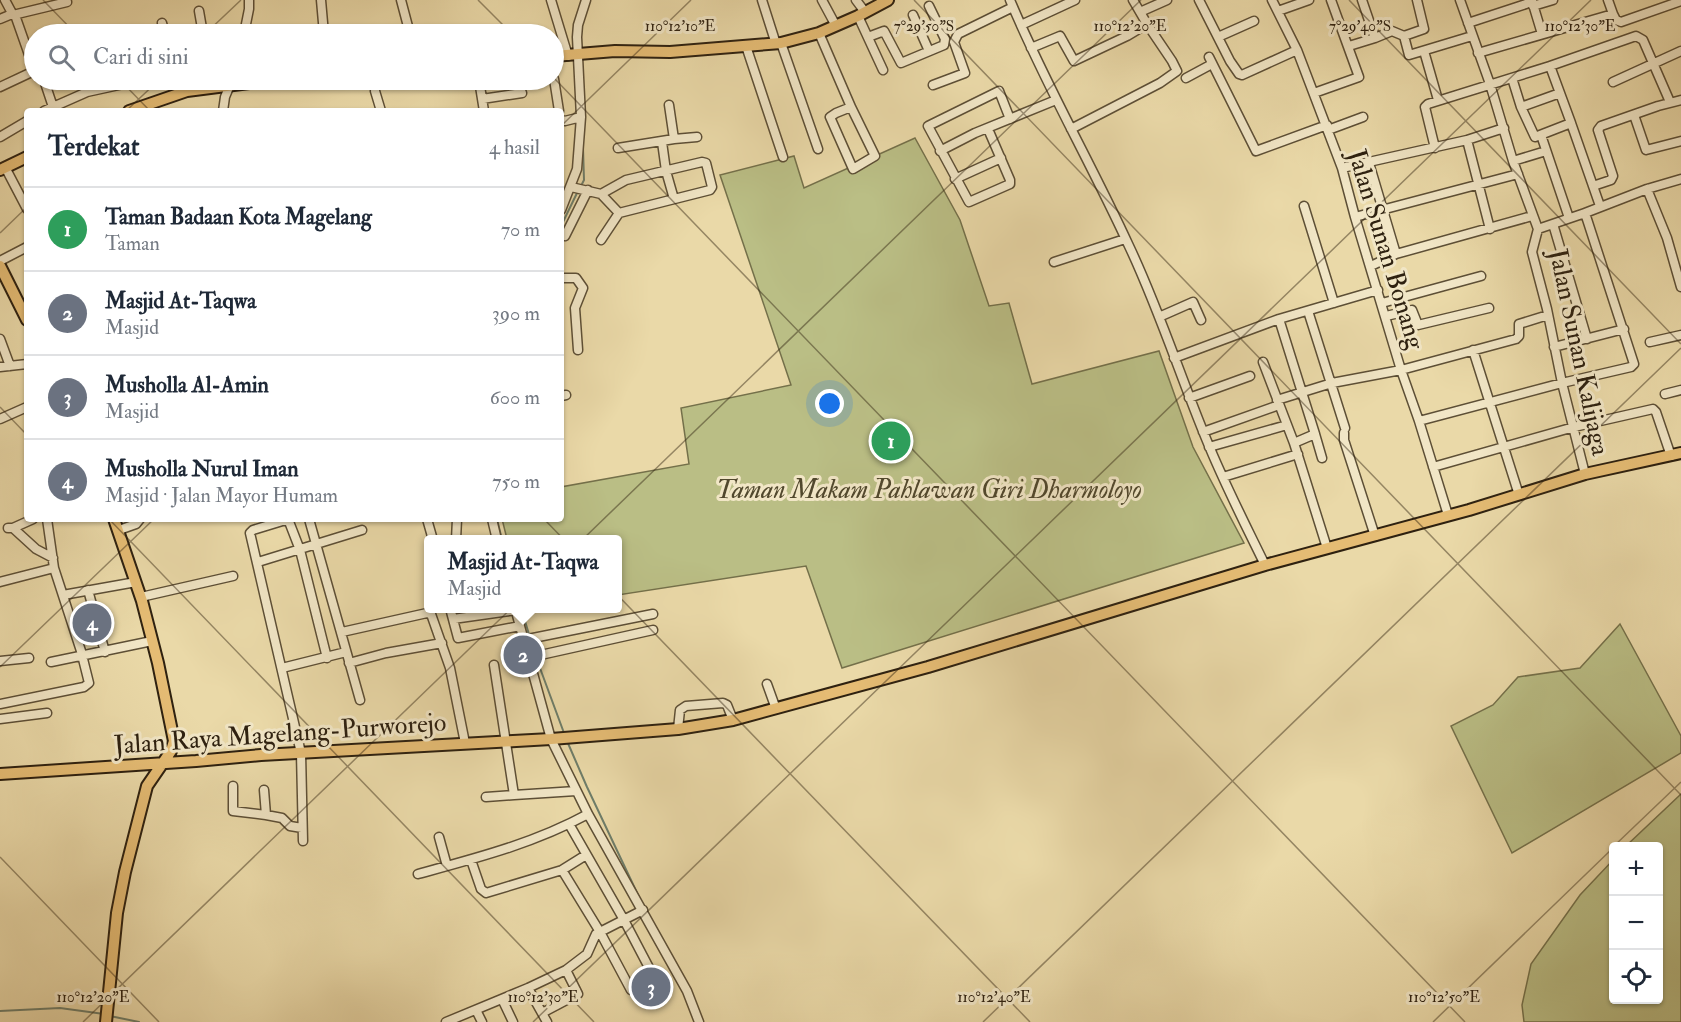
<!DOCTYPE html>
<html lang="id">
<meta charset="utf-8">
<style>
body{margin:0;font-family:"IM FELL Double Pica",serif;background:#f2f2f3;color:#1f2937}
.controls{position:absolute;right:18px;bottom:18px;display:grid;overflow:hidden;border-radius:6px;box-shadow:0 2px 4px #0004}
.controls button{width:54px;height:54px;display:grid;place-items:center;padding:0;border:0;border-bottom:2px solid #e0e1e3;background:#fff;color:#1f2937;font:30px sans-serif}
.you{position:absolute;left:830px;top:404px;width:21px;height:21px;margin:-15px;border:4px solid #fff;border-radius:50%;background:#1a73e8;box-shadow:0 0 0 9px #1a73e833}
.badge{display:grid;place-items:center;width:39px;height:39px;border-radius:50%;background:#b45309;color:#fff;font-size:20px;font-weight:700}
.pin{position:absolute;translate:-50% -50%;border:3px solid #fff;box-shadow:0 2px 6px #0006}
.popup{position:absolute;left:424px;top:535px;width:198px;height:78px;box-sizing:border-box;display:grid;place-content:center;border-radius:6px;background:#fff;filter:drop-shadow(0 2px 4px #0005);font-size:20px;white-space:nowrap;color:#747a83}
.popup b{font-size:22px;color:#1f2937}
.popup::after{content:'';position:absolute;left:50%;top:100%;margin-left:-12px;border:12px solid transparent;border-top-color:#fff}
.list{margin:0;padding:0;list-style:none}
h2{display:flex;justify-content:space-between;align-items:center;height:78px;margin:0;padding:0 24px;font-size:26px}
h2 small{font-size:20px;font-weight:400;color:#747a83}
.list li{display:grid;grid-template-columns:39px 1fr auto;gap:18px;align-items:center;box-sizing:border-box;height:84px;padding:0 24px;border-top:2px solid #e0e1e3}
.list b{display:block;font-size:22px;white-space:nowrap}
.list p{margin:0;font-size:20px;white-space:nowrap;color:#747a83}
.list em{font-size:20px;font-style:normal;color:#747a83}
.icon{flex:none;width:33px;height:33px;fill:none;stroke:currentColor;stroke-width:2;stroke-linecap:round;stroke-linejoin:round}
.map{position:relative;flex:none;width:1681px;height:1022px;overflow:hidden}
.search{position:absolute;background:#fff;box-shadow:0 2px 4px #0004;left:24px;top:24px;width:540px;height:66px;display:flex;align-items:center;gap:15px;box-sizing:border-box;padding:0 21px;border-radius:33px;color:#747a83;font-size:22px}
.panel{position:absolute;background:#fff;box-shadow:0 2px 4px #0004;left:24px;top:108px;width:540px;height:414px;border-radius:6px}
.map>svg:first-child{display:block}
</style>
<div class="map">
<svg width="1681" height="1022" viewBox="0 0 1681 1022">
<rect width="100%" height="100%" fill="#ead9a8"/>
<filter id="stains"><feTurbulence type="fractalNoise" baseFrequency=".00333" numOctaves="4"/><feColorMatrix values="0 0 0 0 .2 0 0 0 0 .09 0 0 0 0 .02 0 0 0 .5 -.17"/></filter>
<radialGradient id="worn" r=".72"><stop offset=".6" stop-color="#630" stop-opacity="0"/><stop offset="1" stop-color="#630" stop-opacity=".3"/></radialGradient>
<path fill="#babe85" stroke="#74704a" stroke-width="1.5" d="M915,138L960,220L989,306L1009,303L1032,384L1159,351L1193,447L1244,543L842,668L806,566L618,595V540L507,539L502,519H561V487L689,464L681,408L791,385L720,175L794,156L804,188Z
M1620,624L1681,736V753L1512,853L1451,726L1493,705L1518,677L1580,668Z
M1681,794V1022H1524L1522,1005L1531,964L1580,895L1613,860L1614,1000H1658V846H1626Z"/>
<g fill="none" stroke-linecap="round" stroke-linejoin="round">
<path stroke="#6e7d69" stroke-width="2" d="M581,186L584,180L583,148
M561,226L578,191
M497,519L502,540
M521,608L535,654
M537,660L564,733
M567,741L587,787L639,897
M0,1011L60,1008L104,1014
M110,1016L139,1022"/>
<g stroke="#5d4f36" stroke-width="11">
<path id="minor" d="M5,0L13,15L67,2
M321,0L324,34
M401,0L410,34
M551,0L568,56
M762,0L776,44
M822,0L836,26
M856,0L865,12
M1010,0C1045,84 1091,163 1129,246C1159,309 1180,376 1207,441C1224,483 1245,524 1265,565
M1133,0L1140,12
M1199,0L1230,61L1239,74L1242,75L1297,50
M1272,0L1297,50L1342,168L1355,217L1401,370L1419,421L1448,515
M1362,0L1375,38L1392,31L1404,36L1424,29L1417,0
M1460,0L1490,84L1513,161L1538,229L1532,252L1547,309L1562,383L1585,474
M1608,0L1613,14
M1532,1L1542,34
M1533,6L1553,0
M199,11L203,34
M1278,11L1309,0
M15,15L34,69
M913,15L929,51
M858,16L883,70
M0,19L12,14
M162,23L165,34
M1468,23L1526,4L1532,0
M1021,25L1075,0
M819,33L851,107L836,113L830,117L853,169L875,156L851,107
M244,34L249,9V0
M1404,36L1409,55L1472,36
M868,37L884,31L901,63L944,45L945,39L929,6
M1218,37L1254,21
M781,43L818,149
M746,46L783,157
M1349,46L1375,38
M1031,48L1060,36L1074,61L1127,36L1147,24L1140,12L1167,0
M1424,51L1438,100
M1478,53L1613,14L1616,20L1621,22L1681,1
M1209,57L1256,151L1327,125
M1550,66L1636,36L1643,40L1670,102
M1186,78L1212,64
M554,79L559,111
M44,80L53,107
M376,80L375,91L381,111
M479,80L484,111
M1613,82L1681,51
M933,85L965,73L954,42L958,34L1013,7
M0,87L34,71
M1314,93L1359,77L1331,0
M482,99L522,93
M669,105L674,139
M1521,107L1560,93
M44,111L87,92L142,80
M223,111L225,97L232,80
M1634,115L1646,150L1681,141
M561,120L565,121L581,117
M1571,123L1600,206
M988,129L1010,180V184L969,202L928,126L999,91L1010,119
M1071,129L1160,83L1177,71L1172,61L1147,24
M1328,130L1363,117
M1541,135L1569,218
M0,137L27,121
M1467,140L1490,229
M662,142L666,171L674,199
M618,148L674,139L697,137
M1435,148L1425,107L1428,104L1550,66L1571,123L1535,137L1521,107L1512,78
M940,151L975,133L1056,100
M1513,161L1546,151
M1369,163L1396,254
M5,167L27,209
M1342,168L1467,140L1504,128
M955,179L1001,158
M1593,186L1611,180L1613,176L1598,130L1601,126L1658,106L1681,100
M571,187L601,194L626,180L702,162L706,163L712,187L710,190L619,213L601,194
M1647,189L1667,238L1681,287
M1304,206L1334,303
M561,210L577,169L581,117L577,37L578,25L586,0
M1585,213L1647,189L1681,179
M1355,217L1518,174
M1553,224L1587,339
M565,236L588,190
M601,240L619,213
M0,261L27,247
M1054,262L1125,239
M1371,266L1396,254L1532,216
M561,278H576L583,288L575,308L578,350
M1382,303L1481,276
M1308,311L1345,428
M1386,316L1412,310L1418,325L1489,308
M1159,317L1193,302L1201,320
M1279,319L1315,434L1294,443L1327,548
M0,339L10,366
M1650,342L1681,335
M1554,347L1624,329
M1473,350L1519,495
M1174,358L1279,319L1378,290
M1263,362L1294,443
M0,367L27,364
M1665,394L1681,390
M561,396L566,395
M1189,398L1250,376
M1277,400L1332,383L1401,370L1516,339L1519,336V324L1548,315
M0,419L27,407
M1419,421L1562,383L1631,367L1634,364L1585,213L1538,229
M1203,432L1279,405
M1344,433V440L1375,536
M1315,434L1322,458
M1209,447L1287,425
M1433,467L1574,427L1653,409L1656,412L1671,456
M1223,477L1298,454
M288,519L300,550L327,658
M289,519L253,530L250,533L301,753L303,841
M309,519L360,700
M427,519L433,540
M492,519L497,540
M8,528H13L33,519
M13,528L36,549L53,558
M119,530L136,524L140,519
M456,540L457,519
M258,562L362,530
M0,582L54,568
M88,590L105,652
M63,595L136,582
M141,597L233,576
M450,608L458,638L520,626
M515,608L551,739L588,814L687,991L699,1022
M453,619L516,610
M342,632L427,613L431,614L450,668L465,743
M523,640L653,614
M527,658L653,630
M0,661L29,658
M51,662L152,641
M349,663L386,653L442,643
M494,665L514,795L576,791
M282,668L346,652
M767,684L776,709
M0,704L84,687L89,683L81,651L54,568L47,519
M0,719L47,713
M678,729L680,710L686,706L723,703L727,705L733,720
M233,786V811L266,815
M264,790L266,815L282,818L290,826L302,828
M486,797L514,795
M439,837L447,866
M471,860L481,889L486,893L562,870L586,855
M562,870L600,932L631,990L635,991L656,981L624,920L569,824
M418,874C477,858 535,843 588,814
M528,988L547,1022
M502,999L513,1022
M476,1010L482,1022
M542,1013L578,994L566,970
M446,1022L528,988L566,970L587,954L596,934L643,910"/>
</g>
<g stroke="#2e2110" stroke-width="14">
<path id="major" d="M554,56L615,51L670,52L781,43L819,33L858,16L888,0
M129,111L187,91L273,80
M0,170L27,157
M0,266L27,320
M0,774L196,761L261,755L551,739L678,729L733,720L928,667L1265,565L1469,510L1585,474L1681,453
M106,1022L117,913L125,872L147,786L171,751L174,741L158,663L142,601L114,519"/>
</g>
<use href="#minor" stroke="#f1e6c6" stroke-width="8"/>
<use href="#major" stroke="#e5bc74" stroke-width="10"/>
</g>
<path fill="none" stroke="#2e2110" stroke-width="1.5" stroke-opacity="0.45" d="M43,0L76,34M478,0L512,34M914,0L1681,795M1349,0L1681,344M205,34L241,0M554,78L1465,1022M120,80L150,111M126,111L159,80M561,126L691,0M0,233L27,207M0,407L27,435M109,519L594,1022M544,519L1030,1022M0,667L154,519M1614,846L1681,782M0,857L159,1022M83,1022L1141,0M533,1022L1591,0M983,1022L1681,348M1433,1022L1614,847"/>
<g text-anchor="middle" stroke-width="6" stroke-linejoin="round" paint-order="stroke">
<g font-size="26" fill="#2e2110" stroke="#f1e6c6">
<text transform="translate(1387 249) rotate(73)" y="9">Jalan Sunan Bonang</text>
<text transform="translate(1580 352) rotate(78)" y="9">Jalan Sunan Kalijaga</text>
<text transform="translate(280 733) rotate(-4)" y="9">Jalan Raya Magelang-Purworejo</text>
</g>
<g font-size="26" font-style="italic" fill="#51482d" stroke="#f1e6c6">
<text x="929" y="498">Taman Makam Pahlawan Giri Dharmoloyo</text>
</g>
</g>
<g font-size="15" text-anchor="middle" fill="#2e2110" stroke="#f1e6c6" stroke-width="6" stroke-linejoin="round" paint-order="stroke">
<text x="680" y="31">110°12'10"E</text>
<text x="1130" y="31">110°12'20"E</text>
<text x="1580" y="31">110°12'30"E</text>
<text x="924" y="31">7°29'50"S</text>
<text x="1360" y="31">7°29'40"S</text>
<text x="93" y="1002">110°12'20"E</text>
<text x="543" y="1002">110°12'30"E</text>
<text x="994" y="1002">110°12'40"E</text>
<text x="1444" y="1002">110°12'50"E</text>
</g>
<rect width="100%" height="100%" filter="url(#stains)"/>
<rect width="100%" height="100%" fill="url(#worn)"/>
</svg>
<div class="controls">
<button>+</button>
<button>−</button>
<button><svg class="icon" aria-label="locate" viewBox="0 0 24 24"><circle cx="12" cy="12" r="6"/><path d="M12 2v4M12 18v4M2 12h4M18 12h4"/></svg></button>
</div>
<div class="you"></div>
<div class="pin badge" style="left:891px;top:441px;background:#2e9e5b">1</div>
<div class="pin badge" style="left:523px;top:655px;background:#6b7280">2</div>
<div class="popup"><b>Masjid At-Taqwa</b>Masjid</div>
<div class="pin badge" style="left:651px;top:987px;background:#6b7280">3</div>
<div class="pin badge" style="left:92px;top:623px;background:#6b7280">4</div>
<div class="search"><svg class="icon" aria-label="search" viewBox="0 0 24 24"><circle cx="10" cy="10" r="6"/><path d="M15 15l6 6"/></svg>Cari di sini</div>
<section class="panel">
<h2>Terdekat<small>4 hasil</small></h2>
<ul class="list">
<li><span class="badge" style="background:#2e9e5b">1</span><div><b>Taman Badaan Kota Magelang</b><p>Taman</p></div><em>70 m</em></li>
<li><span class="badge" style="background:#6b7280">2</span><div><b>Masjid At-Taqwa</b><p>Masjid</p></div><em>390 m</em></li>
<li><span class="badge" style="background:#6b7280">3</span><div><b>Musholla Al-Amin</b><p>Masjid</p></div><em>600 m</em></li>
<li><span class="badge" style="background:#6b7280">4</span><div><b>Musholla Nurul Iman</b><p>Masjid · Jalan Mayor Humam</p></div><em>750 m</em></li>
</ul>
</section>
</div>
